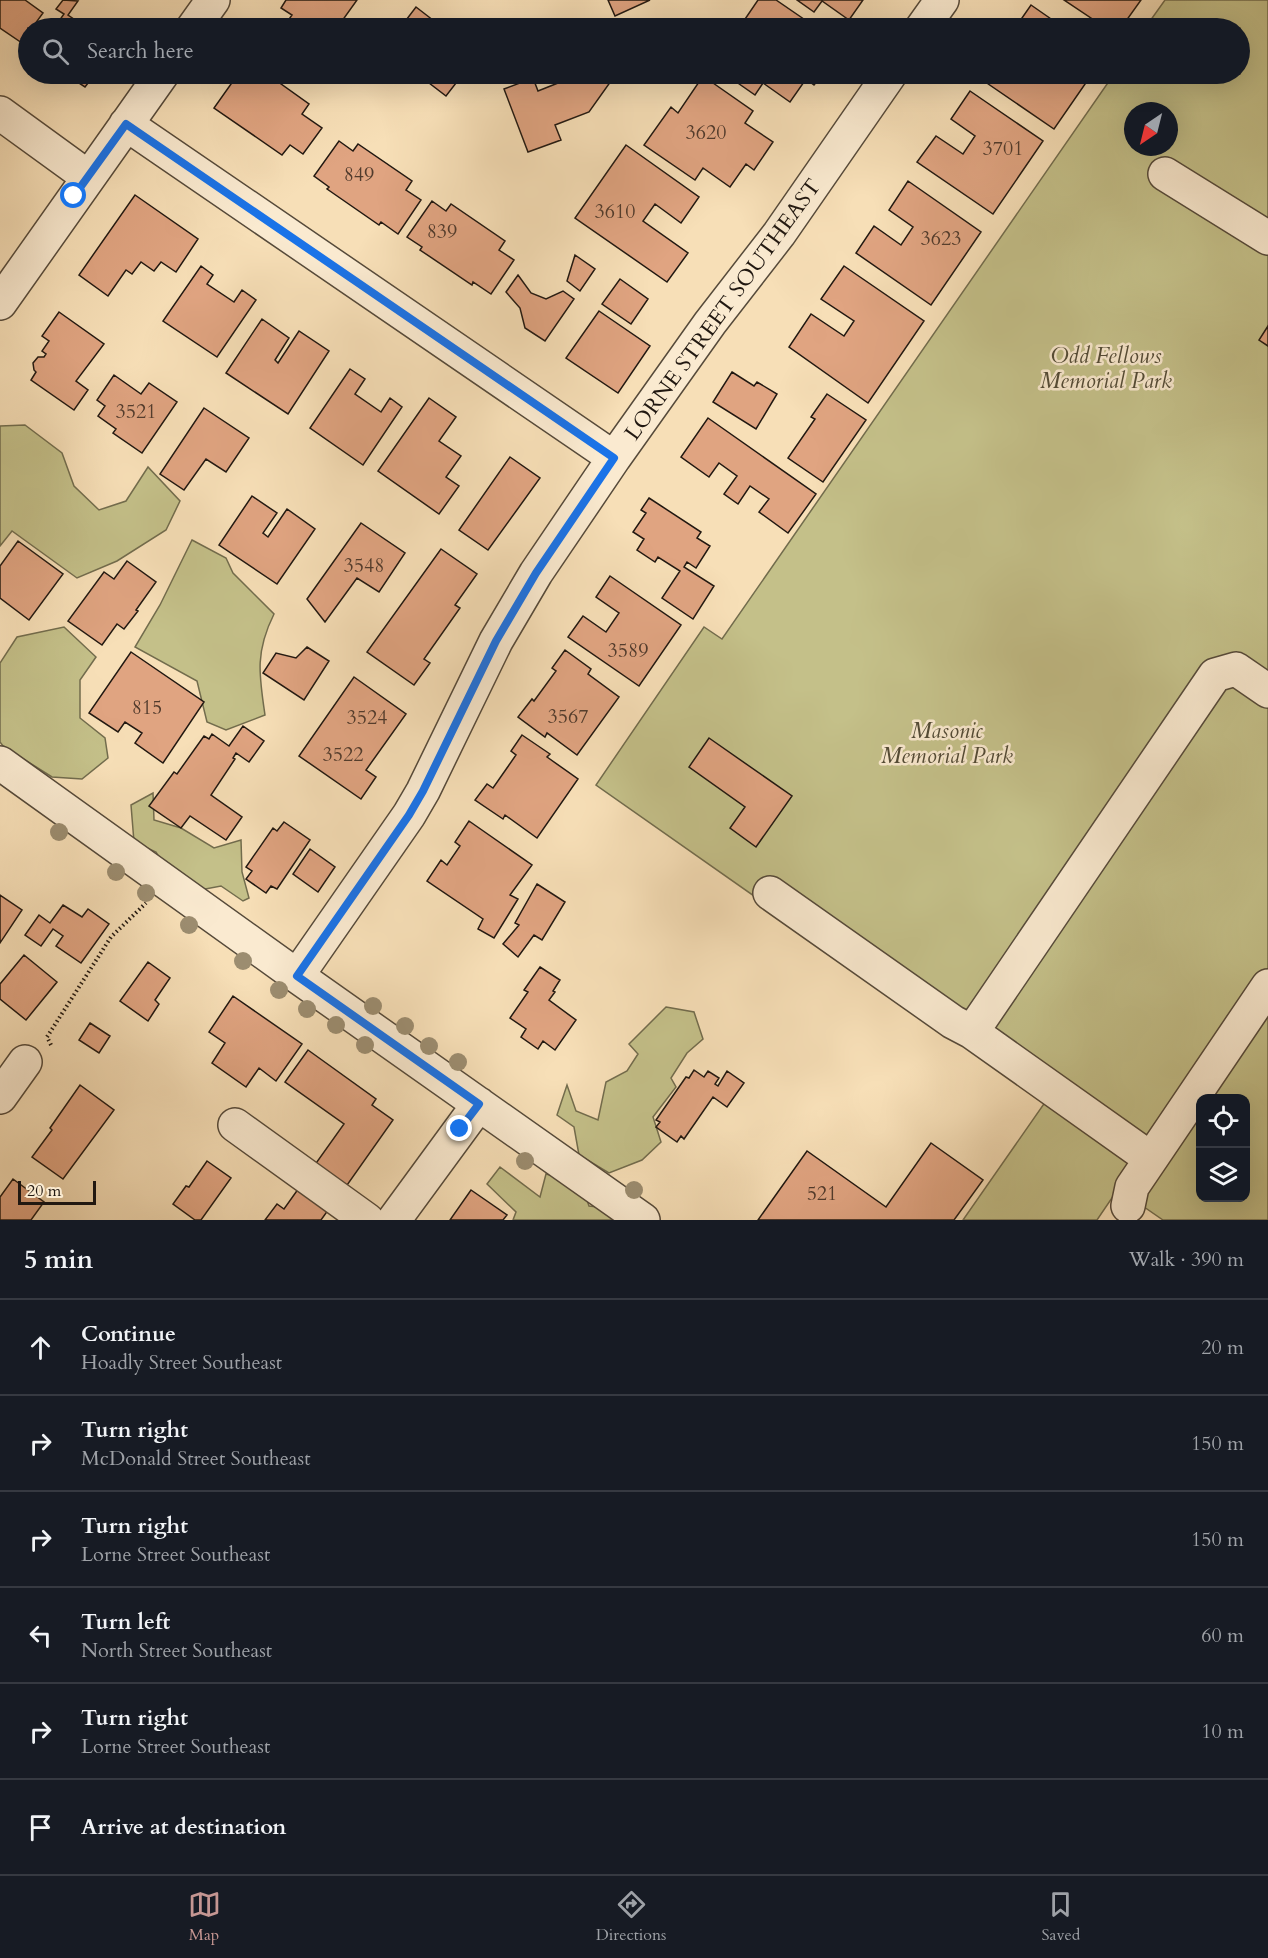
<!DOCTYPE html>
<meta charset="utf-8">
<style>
body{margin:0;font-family:Cardo,serif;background:#242831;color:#f1f3f6}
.controls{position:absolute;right:18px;bottom:18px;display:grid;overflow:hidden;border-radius:12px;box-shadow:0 6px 24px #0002}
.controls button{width:54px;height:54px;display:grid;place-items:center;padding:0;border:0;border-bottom:2px solid #363941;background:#171b24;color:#f1f3f6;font:30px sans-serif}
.compass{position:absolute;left:1124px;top:102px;width:54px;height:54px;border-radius:50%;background:#171b24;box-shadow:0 6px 24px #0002;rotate:215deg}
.scale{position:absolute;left:18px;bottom:15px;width:78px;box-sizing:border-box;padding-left:6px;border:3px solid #211811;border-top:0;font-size:16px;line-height:21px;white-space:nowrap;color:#211811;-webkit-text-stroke:4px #faead0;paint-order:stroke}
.stop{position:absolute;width:18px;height:18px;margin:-14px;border:4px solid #1a73e8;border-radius:50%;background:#fff}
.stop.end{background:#1a73e8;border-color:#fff;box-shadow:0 2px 6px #0008}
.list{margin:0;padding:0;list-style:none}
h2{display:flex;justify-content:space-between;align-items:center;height:78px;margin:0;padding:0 24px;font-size:26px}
h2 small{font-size:20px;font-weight:400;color:#9ea1a6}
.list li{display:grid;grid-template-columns:39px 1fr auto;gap:18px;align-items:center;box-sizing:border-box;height:96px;padding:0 24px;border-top:2px solid #363941}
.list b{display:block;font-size:22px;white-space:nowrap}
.list p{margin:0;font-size:20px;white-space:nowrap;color:#9ea1a6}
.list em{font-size:20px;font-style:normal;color:#9ea1a6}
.icon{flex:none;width:33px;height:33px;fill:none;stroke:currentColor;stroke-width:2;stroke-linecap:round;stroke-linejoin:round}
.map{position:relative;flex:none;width:1268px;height:1220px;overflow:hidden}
.search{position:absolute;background:#171b24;box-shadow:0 6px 24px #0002;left:18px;right:18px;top:18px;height:66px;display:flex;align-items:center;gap:15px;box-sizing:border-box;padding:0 21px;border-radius:33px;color:#9ea1a6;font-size:22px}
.sheet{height:654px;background:#171b24}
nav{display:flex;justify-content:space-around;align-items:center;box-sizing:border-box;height:84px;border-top:2px solid #363941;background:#171b24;font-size:16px;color:#9ea1a6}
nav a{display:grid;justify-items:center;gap:3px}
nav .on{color:#c59692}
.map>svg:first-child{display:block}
</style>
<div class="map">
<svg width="1268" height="1220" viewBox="0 0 1268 1220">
<rect width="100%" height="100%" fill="#f7dfb7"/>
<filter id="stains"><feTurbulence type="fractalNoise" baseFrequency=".00333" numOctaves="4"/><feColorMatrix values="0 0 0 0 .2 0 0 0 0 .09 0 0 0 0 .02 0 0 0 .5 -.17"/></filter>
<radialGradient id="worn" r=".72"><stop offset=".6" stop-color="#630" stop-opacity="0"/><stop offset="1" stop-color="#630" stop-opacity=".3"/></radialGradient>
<path fill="#c4c089" stroke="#726c4d" stroke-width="1.5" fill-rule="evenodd" d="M1165,0H1268V1220H1163L1118,1189L1097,1220H963L1046,1101L596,785L704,627L722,639L1114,74H1240V28H1145ZM1133,111H1169V147H1133ZM1200,1098H1246V1198H1200Z
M25,425L62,453L74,486L99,510L126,501L148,467L180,501L166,530L117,561L77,578L12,531L0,546V426Z
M192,540L226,558L233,573L274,614C255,652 259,675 265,715L226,730L207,722L197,681L135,647L160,605Z
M64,627L96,657L80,680V718L105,738L108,758L82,779L52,777L3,746L0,742V663L17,637Z
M153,793L154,820L181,828L214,848L241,840L242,872L249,898L243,901L221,886L200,890L182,883L178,870L165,867L156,852L134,842L131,805Z
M666,1007L694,1012L703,1039L687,1053L671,1078L676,1087L653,1117L661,1142L642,1160L609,1173L579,1155L574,1127L557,1115L567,1085L576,1111L598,1120L606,1082L627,1071L638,1054L629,1044Z
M500,1167L540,1197L546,1174C568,1180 582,1181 589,1206L609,1208L616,1218L614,1220H513L516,1212L487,1184Z"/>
<path fill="#e0a481" stroke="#211811" stroke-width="1.5" d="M0,0H25L43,13L32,28H28V34L22,43L0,28Z
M63,0L78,1L68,15L87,28H54L64,14L56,9Z
M286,0H357L337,28H325L321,26L319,28H283L292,15L281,8Z
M608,0H650L615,16Z
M758,0H776L814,26L812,28H727L731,23L739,28Z
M797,0H863L849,20L822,1L814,12Z
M1064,0H1141L1121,28H1106Z
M1031,5L1064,28H1015Z
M416,7L438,24L434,28H400Z
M65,74H95L85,87Z
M230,74H267L309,104L302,114L322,128L303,154L290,145L282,155L214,108L236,77Z
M421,74H463L446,96L420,76Z
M576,74H616L589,112L555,125L561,140L528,152L504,89L533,78L538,91L573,77Z
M725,74H823L814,85L806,79L790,102L763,83L755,95Z
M981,74H1092L1054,129L978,77Z
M703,76L753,111L745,123L773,142L754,170L746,164L730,187L703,168L695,180L644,145L671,107L678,113Z
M970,91L1043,141L993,214L917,162L936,136L963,154L975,136L951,119Z
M339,141L353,151L358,144L412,181L406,190L421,200L398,234L381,222L379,225L327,189L329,187L314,176Z
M626,145L699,197L681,223L655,204L643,221L688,253L667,282L575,218Z
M908,181L981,232L931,305L856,253L874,226L901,245L913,227L889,210Z
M135,195L198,239L176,272L161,262L154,271L141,262L132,274L126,270L108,296L79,275Z
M432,201L446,211L451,204L505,241L499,250L514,260L491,294L473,282L472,285L420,250L422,247L407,237Z
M575,255L595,269L580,291L567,281Z
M201,266L213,275L207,284L234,302L242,290L256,300L217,357L163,321Z
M844,266L924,321L868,403L789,347L811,314L844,336L854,321L821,299Z
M518,275L531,293L546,299L563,291L574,299L545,341L525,328L520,308L506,292Z
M620,279L648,299L631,324L602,304Z
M599,311L650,346L618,393L566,358Z
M59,312L104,344L76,381L88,390L74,410L31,380L36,372L34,370L33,363L38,357H44L46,354L42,351L49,341L42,336Z
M262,319L289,338L275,360L278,363L299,331L329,351L288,414L226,373Z
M1268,326V346L1259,340Z
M350,369L365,379L355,394L381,412L390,398L402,407L363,465L310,428Z
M732,372L754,386L757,382L777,394L756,429L713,402Z
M114,375L141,394L149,383L177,402L142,453L113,433L116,429L98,416L105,406L97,400Z
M827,394L866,420L823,482L788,458L815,419L811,417Z
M429,398L456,417L439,441L461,456L446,477L459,486L439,514L378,471Z
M204,408L249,438L226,472L206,459L184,490L160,474Z
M708,418L816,494L788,533L759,512L769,499L750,486L738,504L724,494L737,476L719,463L709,477L681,457Z
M510,457L540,478L488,550L459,530Z
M252,496L277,513L263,533L268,537L287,509L315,529L277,584L219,545Z
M649,498L701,532L697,538L710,546L696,568L687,562L684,567L714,586L693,619L662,598L680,571L658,557L655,562L637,550L644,539L633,532L646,513L641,510Z
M361,523L405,553L379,592L357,578L325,622L307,599Z
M18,541L63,574L29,620L0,598V566Z
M441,549L477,574L455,605L460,608L424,659L430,663L414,685L367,652Z
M127,561L156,582L136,610L138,611L124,629L117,624L102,645L68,621L104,572L114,579Z
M610,576L681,625L639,686L568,637L583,616L606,632L619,613L596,597Z
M307,647L329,661L304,700L263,673L276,653L296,658Z
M565,650L591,669L588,674L619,697L577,755L547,733L545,737L518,717L532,699L534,701L556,671L552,668Z
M131,652L204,702L163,763L135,743L142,733L125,722L118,732L89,713Z
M354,677L406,714L366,770L376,777L361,799L299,756Z
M243,726L264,741L249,762L236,753L233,758L235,759L211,795L242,817L226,840L190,816L181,828L149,806L174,772L177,774L204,736L209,739L212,734L229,746Z
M522,735L550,754L547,757L578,779L537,838L505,815L503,819L475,800L487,784L493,788L516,755L511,751Z
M709,738L792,796L756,847L730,828L745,807L689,767Z
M469,821L532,865L510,895L518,899L494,938L478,929L483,919L427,881L441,860L447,865L460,846L455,842Z
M284,822L310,840L277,889L271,886L266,893L246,879L252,871L246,867L273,828L277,831Z
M310,849L335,867L318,892L293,874Z
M537,884L565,902L542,940L534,935L518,957L503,944L519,925L515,923Z
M0,895L22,910L0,943Z
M63,905L82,917L88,909L109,924L81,963L56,946L63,936L53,929L41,946L25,935L39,915L50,923Z
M24,955L57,982L26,1020L0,999V984Z
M148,962L170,978L155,1000L159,1004L148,1021L120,1001Z
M540,967L560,980L553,991L555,992L549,1000L576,1020L555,1050L543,1041L538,1049L521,1037L526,1029L510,1018L528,992L524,990Z
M233,996L302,1044L276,1081L259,1068L246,1087L212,1063L225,1043L209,1032Z
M90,1023L110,1036L99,1053L79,1040Z
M308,1050L376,1099L372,1105L393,1120L345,1188L314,1166L344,1124L285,1082Z
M694,1070L704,1077L708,1071L719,1078L715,1084L718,1086L727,1071L744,1083L727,1107L713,1097L684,1139L681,1136L677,1142L656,1127L660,1122L656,1120L686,1077L689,1078Z
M80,1085L114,1110L63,1179L32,1157L52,1130L50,1128Z
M931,1143L983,1180L954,1220H758L807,1151L886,1207Z
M207,1161L231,1178L201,1220H195L173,1204L186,1186L189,1187Z
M13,1179L44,1202L31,1220H0V1197Z
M301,1185L331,1206L321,1220H265L277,1204L284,1209Z
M471,1190L507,1215L503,1220H450Z"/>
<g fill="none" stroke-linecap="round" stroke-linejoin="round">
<g stroke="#564a3a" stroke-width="36">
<path id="minor" d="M193,28L213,0
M922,28L942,0
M0,113L88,177
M126,124L614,458
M1165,174L1268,238
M0,303L162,74
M0,763L297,976L643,1220
M770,893L953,1022L972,1032L1151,1159L1132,1187L1128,1206
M297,976L409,815L423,791L496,641L536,573L614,458L710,323L779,234L890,74
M972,1032L1215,675L1236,669L1268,691
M0,1097L25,1062
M235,1125L367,1220
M1151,1159L1268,986
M394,1220L479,1104"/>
</g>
<path stroke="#211811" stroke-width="4" stroke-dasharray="1.5 3" stroke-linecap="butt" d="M51,1045L47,1037L111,937L146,903"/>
<use href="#minor" stroke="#faead0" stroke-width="33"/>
</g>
<g fill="#9c8d70">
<circle cx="59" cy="832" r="9"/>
<circle cx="116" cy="872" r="9"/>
<circle cx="146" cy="893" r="9"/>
<circle cx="189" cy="925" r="9"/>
<circle cx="243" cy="961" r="9"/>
<circle cx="279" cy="990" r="9"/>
<circle cx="373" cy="1006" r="9"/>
<circle cx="307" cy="1009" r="9"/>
<circle cx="336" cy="1025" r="9"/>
<circle cx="405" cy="1026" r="9"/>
<circle cx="365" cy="1045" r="9"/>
<circle cx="429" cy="1046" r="9"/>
<circle cx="458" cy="1062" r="9"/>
<circle cx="525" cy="1161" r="9"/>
<circle cx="634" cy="1190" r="9"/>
</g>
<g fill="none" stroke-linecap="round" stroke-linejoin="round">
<path stroke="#1a73e8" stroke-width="8" d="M74,196L126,124L614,458L536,573L496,641L423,791L409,815L297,976L479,1104L460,1129"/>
</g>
<g text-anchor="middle" stroke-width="5" stroke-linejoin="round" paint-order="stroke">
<g font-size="20" fill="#513b2d">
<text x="706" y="139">3620</text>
<text x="1003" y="155">3701</text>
<text x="359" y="181">849</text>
<text x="615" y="218">3610</text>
<text x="442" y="238">839</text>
<text x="941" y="245">3623</text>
<text x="136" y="418">3521</text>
<text x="364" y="572">3548</text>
<text x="628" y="657">3589</text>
<text x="147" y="714">815</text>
<text x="568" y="723">3567</text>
<text x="367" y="724">3524</text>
<text x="343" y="761">3522</text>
<text x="822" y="1200">521</text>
</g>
<g font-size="22" fill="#211811" stroke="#faead0">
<text transform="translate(722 309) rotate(-54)" y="8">LORNE STREET SOUTHEAST</text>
</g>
<g font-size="22" font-style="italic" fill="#524a35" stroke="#faead0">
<text x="1106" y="363">Odd Fellows<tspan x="1106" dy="25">Memorial Park</tspan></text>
<text x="947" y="738">Masonic<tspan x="947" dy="25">Memorial Park</tspan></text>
</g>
</g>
<rect width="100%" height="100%" filter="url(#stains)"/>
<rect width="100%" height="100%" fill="url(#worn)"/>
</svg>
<div class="controls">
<button><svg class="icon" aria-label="locate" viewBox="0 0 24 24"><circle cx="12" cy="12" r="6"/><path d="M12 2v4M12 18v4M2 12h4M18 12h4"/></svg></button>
<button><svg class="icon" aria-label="layers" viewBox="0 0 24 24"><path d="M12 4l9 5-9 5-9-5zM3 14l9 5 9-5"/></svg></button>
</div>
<svg class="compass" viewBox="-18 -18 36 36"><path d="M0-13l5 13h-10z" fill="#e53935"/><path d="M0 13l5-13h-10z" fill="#9ea1a6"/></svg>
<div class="scale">20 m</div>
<div class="stop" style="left:74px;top:196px"></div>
<div class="stop end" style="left:460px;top:1129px"></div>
<div class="search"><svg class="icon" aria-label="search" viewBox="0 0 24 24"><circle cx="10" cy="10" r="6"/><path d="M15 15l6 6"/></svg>Search here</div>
</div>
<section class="sheet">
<h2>5 min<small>Walk · 390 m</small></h2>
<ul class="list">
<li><svg class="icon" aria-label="ahead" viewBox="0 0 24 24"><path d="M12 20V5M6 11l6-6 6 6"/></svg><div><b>Continue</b><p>Hoadly Street Southeast</p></div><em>20 m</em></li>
<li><svg class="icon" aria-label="right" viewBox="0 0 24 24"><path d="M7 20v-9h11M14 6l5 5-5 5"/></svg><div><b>Turn right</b><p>McDonald Street Southeast</p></div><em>150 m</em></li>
<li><svg class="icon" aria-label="right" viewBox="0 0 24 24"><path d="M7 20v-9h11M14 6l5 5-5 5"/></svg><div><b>Turn right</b><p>Lorne Street Southeast</p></div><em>150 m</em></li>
<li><svg class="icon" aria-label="left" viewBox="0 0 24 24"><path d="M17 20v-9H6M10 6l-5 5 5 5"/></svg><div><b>Turn left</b><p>North Street Southeast</p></div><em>60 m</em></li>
<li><svg class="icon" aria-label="right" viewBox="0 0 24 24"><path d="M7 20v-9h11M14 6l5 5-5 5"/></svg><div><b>Turn right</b><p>Lorne Street Southeast</p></div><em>10 m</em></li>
<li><svg class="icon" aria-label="arrive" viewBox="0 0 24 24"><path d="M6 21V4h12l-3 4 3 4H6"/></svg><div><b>Arrive at destination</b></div></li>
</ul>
</section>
<nav>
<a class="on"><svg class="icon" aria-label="map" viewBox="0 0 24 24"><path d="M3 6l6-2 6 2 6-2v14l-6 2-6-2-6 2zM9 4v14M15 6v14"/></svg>Map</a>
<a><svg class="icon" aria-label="directions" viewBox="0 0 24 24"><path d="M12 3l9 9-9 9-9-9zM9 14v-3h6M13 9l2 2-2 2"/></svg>Directions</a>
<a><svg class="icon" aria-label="saved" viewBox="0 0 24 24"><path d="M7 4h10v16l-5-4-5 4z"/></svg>Saved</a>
</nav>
